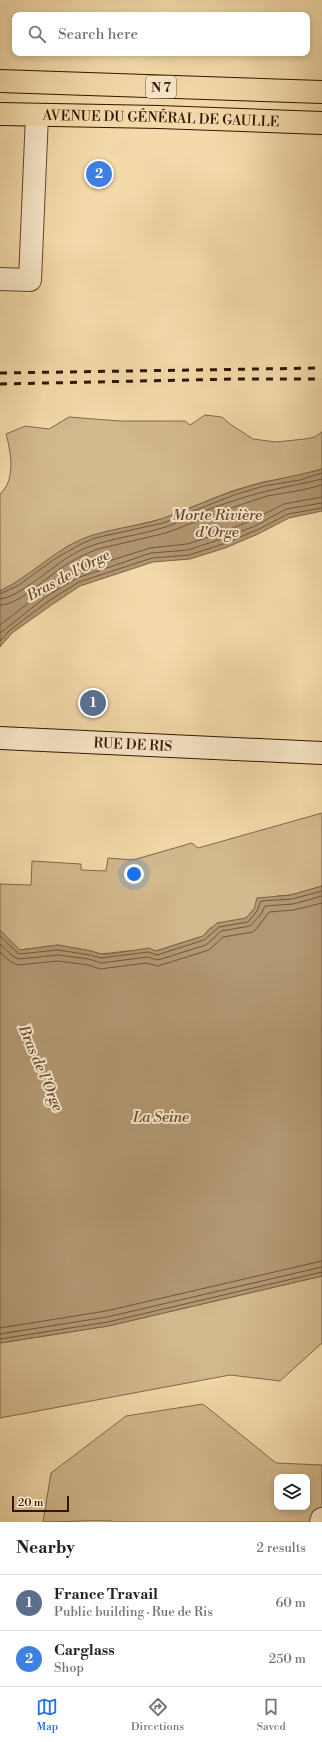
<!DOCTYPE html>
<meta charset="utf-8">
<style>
body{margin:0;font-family:"Libre Bodoni",serif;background:#f6f6f6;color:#202124}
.controls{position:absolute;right:12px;bottom:12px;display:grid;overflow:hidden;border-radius:8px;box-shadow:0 2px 6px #0003}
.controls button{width:36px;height:36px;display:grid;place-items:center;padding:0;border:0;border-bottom:1px solid #e0e0e0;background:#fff;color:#202124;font:20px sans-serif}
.scale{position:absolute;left:12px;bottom:10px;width:57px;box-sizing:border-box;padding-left:4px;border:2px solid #2f1605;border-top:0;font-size:11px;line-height:14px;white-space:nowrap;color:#2f1605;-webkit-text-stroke:3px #f8e7c8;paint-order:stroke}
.you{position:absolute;left:134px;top:874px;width:14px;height:14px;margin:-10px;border:3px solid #fff;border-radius:50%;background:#1a73e8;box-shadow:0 0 0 6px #1a73e833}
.badge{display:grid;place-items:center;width:26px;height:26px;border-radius:50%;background:#1a73e8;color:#fff;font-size:13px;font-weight:700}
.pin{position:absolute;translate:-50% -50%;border:2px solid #fff;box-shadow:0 1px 4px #0006}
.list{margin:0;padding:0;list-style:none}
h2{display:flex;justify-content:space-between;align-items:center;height:52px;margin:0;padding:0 16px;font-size:17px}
h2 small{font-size:13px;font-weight:400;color:#757577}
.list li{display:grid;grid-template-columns:26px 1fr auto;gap:12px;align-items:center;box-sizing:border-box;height:56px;padding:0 16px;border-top:1px solid #e0e0e0}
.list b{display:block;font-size:15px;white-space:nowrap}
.list p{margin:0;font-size:13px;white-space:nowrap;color:#757577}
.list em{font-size:13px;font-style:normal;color:#757577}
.icon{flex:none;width:22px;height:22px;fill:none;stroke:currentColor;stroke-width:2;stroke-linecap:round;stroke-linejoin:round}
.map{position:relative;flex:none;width:322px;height:1522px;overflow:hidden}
.search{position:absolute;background:#fff;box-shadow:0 2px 6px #0003;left:12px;right:12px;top:12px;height:44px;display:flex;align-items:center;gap:10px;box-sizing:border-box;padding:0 14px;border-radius:8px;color:#757577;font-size:15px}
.sheet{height:164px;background:#fff}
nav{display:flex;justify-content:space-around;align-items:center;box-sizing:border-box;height:56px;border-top:1px solid #e0e0e0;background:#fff;font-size:11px;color:#757577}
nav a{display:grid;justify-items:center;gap:2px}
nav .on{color:#1a73e8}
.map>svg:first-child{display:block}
</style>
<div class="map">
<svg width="322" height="1522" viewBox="0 0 322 1522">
<rect width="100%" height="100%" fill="#f4daaa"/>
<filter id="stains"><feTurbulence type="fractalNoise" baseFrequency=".005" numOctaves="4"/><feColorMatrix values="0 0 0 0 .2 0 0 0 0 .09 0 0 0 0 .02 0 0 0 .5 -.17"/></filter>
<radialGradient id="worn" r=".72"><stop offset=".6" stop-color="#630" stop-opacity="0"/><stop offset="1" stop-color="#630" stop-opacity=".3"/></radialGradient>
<path fill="#d3b98e" stroke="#81684a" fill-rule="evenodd" d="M205,415L222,417L230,424L253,439L276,442L305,439L315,437L322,432V469L299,476L263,482L232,491L162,519L94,535L66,547L17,582L0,591V494C16,480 11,452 6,434L25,426L49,429L69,417L120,421H185L190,425Z
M322,813V886L291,895L277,896L254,909L246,918L210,928L203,936L156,951H127L101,954L91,951L58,945L20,950L0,930V884L31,885L32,861L81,864V870L106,871L108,858L133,860L192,843L198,848Z
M322,1276V1343L280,1381L230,1375L0,1418V1343L108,1326Z
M203,1404L276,1463L322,1465V1522H112V1521C89,1520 66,1522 43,1522L51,1473L126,1416ZM277,1477H307V1507H277Z"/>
<path fill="#b19772" stroke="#7d6346" d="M322,469V511L289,518L258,534L225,548L190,559L153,562L80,586L53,604L12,633L0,647V591C29,577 52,552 82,539C105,529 136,527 161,519C185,511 209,499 234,491C263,481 293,477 322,469Z
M322,886V1276L108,1326L0,1343V930L20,950L58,945L91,951L101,954H110L149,948L156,951L203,936L217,923L246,918L254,909L257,898L291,895Z"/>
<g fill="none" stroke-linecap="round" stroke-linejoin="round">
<path stroke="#70563c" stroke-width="1" d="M0,594L19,585L53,560L83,543L95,538L163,523L234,495L264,486L300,480L322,473
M0,599C19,598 56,563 75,553C101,539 133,537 162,528C171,526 179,521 188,518C204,511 220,505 236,500C265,490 293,486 322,479
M0,605C19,605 44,579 60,569C72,560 85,554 98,549L166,533L237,506L267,496L302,490L322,485
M0,625L44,591L75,572L150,548L187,544L219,534L252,520L284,504L322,497
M0,633L47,596L77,578L151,553L188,550L221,539L255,526L286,509L322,503
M0,641L10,630L50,600L79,582L152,558L189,555L223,544L257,530L288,514L322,508
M0,936L19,954L58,950L90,955L101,958L148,952L157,955L204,940L219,927L248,922L257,911L261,901L292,899L322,891
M0,944L14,957L19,959L58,955L89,959L101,963L147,957L158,960L206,945L221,931L250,926L261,914L265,906L293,904L322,896
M0,952L11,962L18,965L58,961L88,965L100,969L146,963L158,966L209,950L223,937L253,932L258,927L269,912L294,910L322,903
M0,1328L106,1311L322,1261
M0,1334L107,1317L322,1267
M0,1339L108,1322L322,1272"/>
<g stroke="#60472e" stroke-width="24">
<path id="street" d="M0,279L30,280L37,115
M321,1522L322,1519"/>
</g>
<g stroke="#2f1605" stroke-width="24">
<g id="secondary">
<path id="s1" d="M0,738L322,753"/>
</g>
</g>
<g stroke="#2f1605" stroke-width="24">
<g id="primary">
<path d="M0,81L322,92"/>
<path id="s2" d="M0,114L159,117L322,123"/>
</g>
</g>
<use href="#street" stroke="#f8e7c8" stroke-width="22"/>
<use href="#secondary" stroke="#f8e7c8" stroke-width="22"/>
<use href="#primary" stroke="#f4daaa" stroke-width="22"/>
<path stroke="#2f1605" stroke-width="3" stroke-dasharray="7 7" stroke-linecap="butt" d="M0,373L322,368
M0,384L235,379H322"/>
</g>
<g text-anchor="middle" stroke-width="4" stroke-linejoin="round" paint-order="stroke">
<rect fill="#f8e7c8" stroke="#6b5540" stroke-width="1" x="146" y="76" width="30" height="22" rx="3"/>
<g font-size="13" font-weight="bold" fill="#2f1605">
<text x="161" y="92">N 7</text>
</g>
<g font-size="14" fill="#2f1605" stroke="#f8e7c8">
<text dy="5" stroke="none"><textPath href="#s2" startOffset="161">AVENUE DU GÉNÉRAL DE GAULLE</textPath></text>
<text dy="5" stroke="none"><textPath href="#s1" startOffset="133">RUE DE RIS</textPath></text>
</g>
<g font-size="15" font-style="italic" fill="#634a31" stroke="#f8e7c8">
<text x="217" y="520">Morte Rivière<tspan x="217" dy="17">d'Orge</tspan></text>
<text transform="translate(68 575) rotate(-28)" y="5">Bras de l'Orge</text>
<text transform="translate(41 1068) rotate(67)" y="5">Bras de l'Orge</text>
<text x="161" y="1122">La Seine</text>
</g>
</g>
<rect width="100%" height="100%" filter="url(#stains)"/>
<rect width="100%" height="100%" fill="url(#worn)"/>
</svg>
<div class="controls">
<button><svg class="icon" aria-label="layers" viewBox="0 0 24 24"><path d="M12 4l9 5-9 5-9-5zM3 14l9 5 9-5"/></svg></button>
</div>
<div class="scale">20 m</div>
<div class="you"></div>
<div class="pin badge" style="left:93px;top:703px;background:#5c6f8a">1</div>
<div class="pin badge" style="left:99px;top:174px;background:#3f7fe0">2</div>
<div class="search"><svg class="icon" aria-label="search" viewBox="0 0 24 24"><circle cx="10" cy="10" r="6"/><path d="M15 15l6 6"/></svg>Search here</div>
</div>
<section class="sheet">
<h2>Nearby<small>2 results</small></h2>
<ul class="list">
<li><span class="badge" style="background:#5c6f8a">1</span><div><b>France Travail</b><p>Public building · Rue de Ris</p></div><em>60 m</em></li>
<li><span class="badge" style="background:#3f7fe0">2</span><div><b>Carglass</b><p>Shop</p></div><em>250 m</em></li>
</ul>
</section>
<nav>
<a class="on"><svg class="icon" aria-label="map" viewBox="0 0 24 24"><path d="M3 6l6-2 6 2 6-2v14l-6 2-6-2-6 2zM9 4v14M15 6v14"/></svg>Map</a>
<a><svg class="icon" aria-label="directions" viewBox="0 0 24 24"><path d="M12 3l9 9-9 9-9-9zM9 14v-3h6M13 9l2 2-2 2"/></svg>Directions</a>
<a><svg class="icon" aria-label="saved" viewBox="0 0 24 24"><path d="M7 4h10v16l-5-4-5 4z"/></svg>Saved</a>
</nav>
